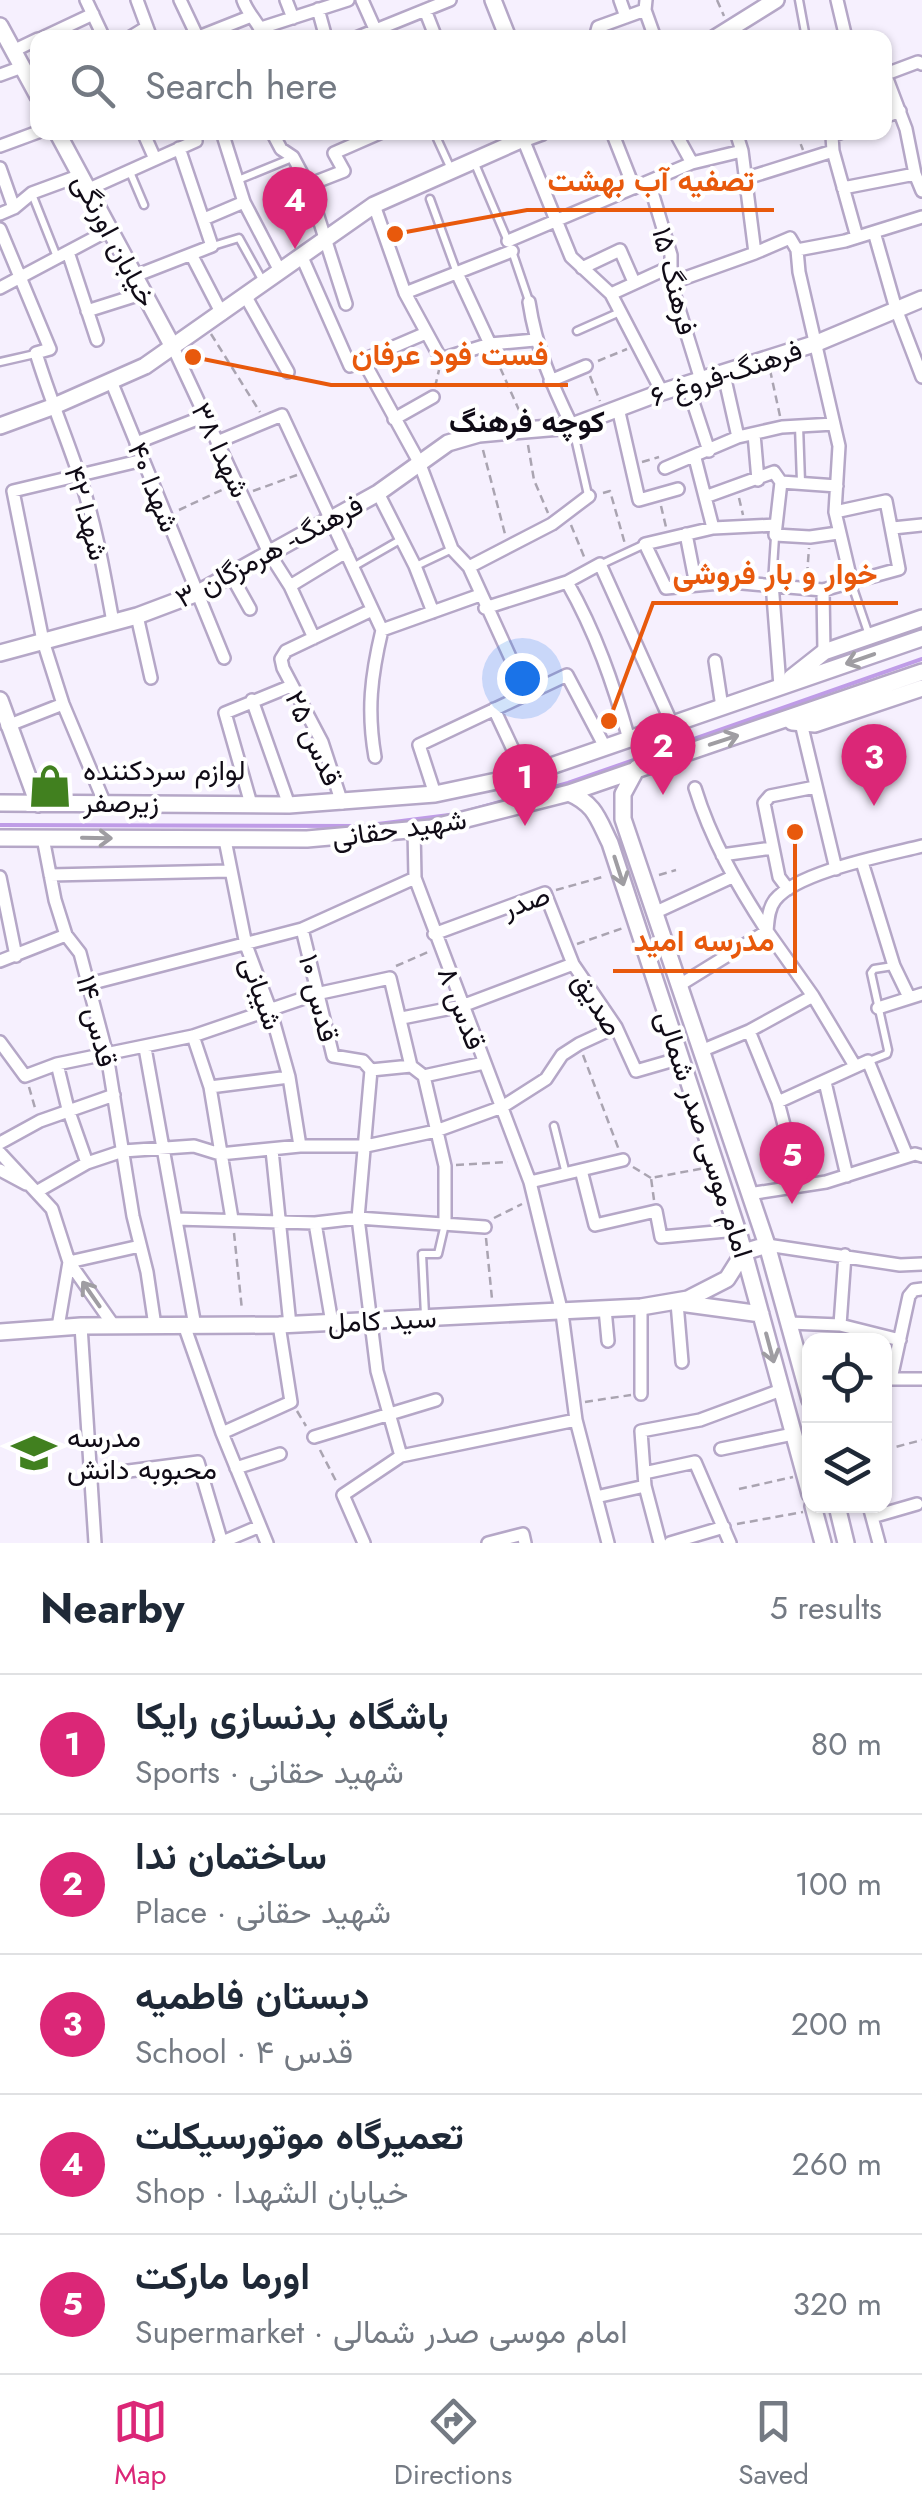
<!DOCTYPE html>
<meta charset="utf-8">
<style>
body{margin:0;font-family:Jost,Vazirmatn,sans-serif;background:#f2f2f3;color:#1f2937}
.controls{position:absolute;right:30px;bottom:30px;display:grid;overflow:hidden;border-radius:20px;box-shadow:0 2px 8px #0004}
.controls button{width:90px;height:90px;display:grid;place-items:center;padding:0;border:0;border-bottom:2px solid #e0e1e3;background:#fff;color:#1f2937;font:50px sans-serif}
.you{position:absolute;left:522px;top:678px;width:35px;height:35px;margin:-25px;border:8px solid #fff;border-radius:50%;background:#1a73e8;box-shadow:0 0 0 15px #1a73e833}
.badge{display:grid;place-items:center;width:65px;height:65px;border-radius:50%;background:#db2777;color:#fff;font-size:32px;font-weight:700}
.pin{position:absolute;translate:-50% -82px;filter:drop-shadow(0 2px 5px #0008)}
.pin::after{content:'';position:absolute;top:52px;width:35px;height:30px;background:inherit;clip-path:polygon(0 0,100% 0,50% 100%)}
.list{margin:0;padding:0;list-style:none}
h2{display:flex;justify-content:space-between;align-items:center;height:130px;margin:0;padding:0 40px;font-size:42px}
h2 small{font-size:32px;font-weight:400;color:#747a83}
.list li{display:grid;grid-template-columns:65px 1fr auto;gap:30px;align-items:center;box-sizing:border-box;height:140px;padding:0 40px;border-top:2px solid #e0e1e3}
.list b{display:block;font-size:38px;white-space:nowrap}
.list p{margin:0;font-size:32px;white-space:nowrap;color:#747a83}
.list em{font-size:32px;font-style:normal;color:#747a83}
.icon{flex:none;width:55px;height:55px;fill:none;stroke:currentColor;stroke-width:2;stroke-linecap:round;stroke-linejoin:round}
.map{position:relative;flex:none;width:922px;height:1543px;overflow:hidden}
.search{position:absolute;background:#fff;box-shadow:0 2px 8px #0004;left:30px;right:30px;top:30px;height:110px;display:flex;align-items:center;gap:25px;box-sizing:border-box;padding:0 35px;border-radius:20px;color:#747a83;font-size:38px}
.sheet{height:830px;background:#fff}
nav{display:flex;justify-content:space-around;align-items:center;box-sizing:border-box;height:140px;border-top:2px solid #e0e1e3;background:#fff;font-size:28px;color:#747a83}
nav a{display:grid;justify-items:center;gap:5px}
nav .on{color:#db2777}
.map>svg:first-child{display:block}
</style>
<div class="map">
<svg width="922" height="1543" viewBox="0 0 922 1543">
<rect width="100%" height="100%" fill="#f6f0fe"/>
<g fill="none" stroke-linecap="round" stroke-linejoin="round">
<path stroke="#bf9ce7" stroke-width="4" d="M0,825L362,826L457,814L568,783L922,659"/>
<g stroke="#b5a7c7" stroke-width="11">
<path id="lane" d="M799,0L806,38
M434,132L451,169
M475,164L507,239
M130,172L144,205
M238,180L292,158
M32,194L57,257
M430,199L457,273
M213,246L239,238L264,283
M512,251L529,301
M577,331L620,312
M0,362L35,354
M799,426L801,482
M573,429L588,495
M602,564L645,544
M416,566L452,549
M353,567L400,540
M772,583L775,537
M852,585L869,635
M869,1061L887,1054L888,1050L871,973L874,969L893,966
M554,1126L566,1174
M425,1315L422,1254H438L445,1224"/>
</g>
<g stroke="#b5a7c7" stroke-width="16">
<path id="street" d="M86,0L104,38
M137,0L151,38
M180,0L198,38
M243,0C248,15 260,23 264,38
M286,0L293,18
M362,0L379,38
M620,0L626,17
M837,0L846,38
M318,9L326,38
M425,10L436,38
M645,10L655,38
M261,28L348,0
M42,38L93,14
M129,38L147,27
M196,38L249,17
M356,38L450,0
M595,38L598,27L645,10L646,0
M13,51L38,39
M884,71L906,129L915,174L922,191
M886,74L918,62L922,64
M0,75L22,67
M884,117L900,111
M143,132L155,159
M222,132L244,202L280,271
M272,132L281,149L293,157L308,185L346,304
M612,132L634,188
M675,132L692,163
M523,139L571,257L611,294L662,392
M0,146L38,132
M742,151L755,253L790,238L797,250L845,241L922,217
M833,151L832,136L842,132
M0,168L14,208
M747,178L833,151L857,237
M649,182L671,255V283L701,380
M308,185L344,171L334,153L382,132
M843,188L915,174
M89,189L196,141L193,132
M374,205L405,293L441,359L490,344L535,340
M0,214L14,208L32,193L81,175
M204,219L244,202
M0,229L50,349L36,353C49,396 66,436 80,478C96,525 104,573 113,622
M874,232L896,309L922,377
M508,241L692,163L742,151L736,132
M797,250L799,272L839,446L835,512L852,584
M68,252L97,340
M301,255L350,366L363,360L419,462L452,549L469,567L527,694
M192,256L222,314
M582,268L620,250L634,282
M457,273L490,344
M135,276L212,246L179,148
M671,283L755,253
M0,288L109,230
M405,293L512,251
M611,294L670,267
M246,297L288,372
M529,302C536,348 552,385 572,426
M87,311L144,293
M173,347L269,553L290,586L314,638
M363,360L426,333
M724,375L738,437
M111,381L224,658
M550,381L586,366
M687,384L709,451
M618,408L639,500L678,489
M394,419L433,397
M754,434L758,480
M217,442L282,415L382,630C371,676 367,711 375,757
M136,443L205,416
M695,458L713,528
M665,468L738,437L782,427L834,424
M837,486L781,482L775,535L810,537L838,533
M378,493L415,566L433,612
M705,497L774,472L781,482
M776,525L713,528L645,544L666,588L731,582L823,590L899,569L886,501L835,512
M893,528L922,525
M686,534L696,585
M469,567L552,524L589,496
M231,575L250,609
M567,582C596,633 613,683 629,739
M772,583L780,686
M290,586L346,552
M823,590L824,652
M485,608L567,582L600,564L672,724
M137,616L151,678
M382,630L480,595
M715,661L722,707
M252,700L289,805
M494,709L525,775
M801,723L836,869
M7,726L63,704
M695,788C711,840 737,885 767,931
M435,794L419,745L567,675L605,747
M342,803L322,742L283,668L281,659L286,651L372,610
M105,804L63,704L43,641L13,491L143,460
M251,804L225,713L291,686
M414,829L415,878L530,1182L562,1313L576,1420L608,1543
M43,838L55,900L66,935L80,953L107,1055L133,1216L147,1272L155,1326
M225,840L246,945L270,1009L289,1077L300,1146
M722,855L772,848
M862,862L894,966L909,997
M50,875L229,871
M0,877L16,956
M788,889L779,877L764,803L770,796L815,787
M654,913L732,877
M302,929L333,1056L363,1061L371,1070L358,1218L377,1371L401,1456
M767,931C768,921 768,909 775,900C797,872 886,855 922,846
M434,934L545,893L573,964L616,1027L636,1071L681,1058
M0,961L66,935
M89,984L302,929L415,878
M678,986L767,931L813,996L855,1066
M878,1008L922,994
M402,1018L462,1006L573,964
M749,1031L778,1102L800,1186
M193,1036L210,1087L232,1219
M0,1042L25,1076L57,1064L193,1036L316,994L390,978L411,1066
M145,1048L195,1326
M701,1051L749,1031L813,996
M57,1064L68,1109L87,1163
M371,1070L411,1066L424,1076L445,1166V1223
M424,1076L484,1063
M825,1082L847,1176
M210,1087L289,1077
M778,1102L868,1061L907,1156
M0,1143L40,1121L114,1095
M272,1150L290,1325
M0,1153L52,1209L69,1262L114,1326
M0,1170L26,1184
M581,1170L595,1225L656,1211L661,1237L737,1230
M530,1182L623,1160
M38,1191L87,1163L123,1151L194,1146L220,1154L300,1146H366L436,1131L502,1107L546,1079L562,1055L579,1044L616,1027
M749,1194L826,1182L915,1154L922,1156
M176,1219L315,1223L358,1218L485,1227
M315,1223L332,1323
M767,1245L900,1265L922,1264
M69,1262L140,1246
M677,1303L682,1362
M641,1307V1394
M605,1309L608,1341
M789,1323L840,1325L900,1340
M184,1325L222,1433L267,1543
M840,1325L845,1255
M81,1326L95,1543
M58,1327L69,1262
M886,1379H922
M891,1379L909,1296L914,1290L922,1289
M222,1433L291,1402L279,1325
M314,1437L436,1400
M721,1449L793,1434
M236,1468L280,1454
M644,1473L695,1462L730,1543
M90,1476L198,1462L222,1543
M596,1497L645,1486
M869,1506L879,1543
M872,1517L917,1504
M220,1543L260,1526
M364,1543L343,1495L401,1456L576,1420
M488,1543L523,1534L525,1543
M660,1543L645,1486L641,1431L700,1420L781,1390
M670,1543L724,1527"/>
</g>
<g stroke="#b5a7c7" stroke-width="20">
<path id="secondary" d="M493,0L508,38
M0,26L38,96
M715,38L776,0
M57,132L173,347
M523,139L542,132
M0,426L52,407L145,366L374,205L523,139V132
M0,653L137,616L198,593L378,493L448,443L479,434L572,426L662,392L817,343L922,299
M791,678L824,652L922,618
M0,700L38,804
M792,722L815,724L922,688
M637,768L623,794V819L767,1245L810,1400
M569,793C595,804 598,819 610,843L740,1238L810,1494
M0,803L289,805L435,794L525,775L922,638
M0,838L307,839L431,828L569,793L922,672
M680,1303L761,1314
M0,1332L81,1326L279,1325L641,1307L688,1299L727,1279L744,1252L767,1245
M813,1506L823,1543
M837,1506L846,1543"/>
</g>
<path stroke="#aaa4b1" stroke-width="2.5" stroke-dasharray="8 5" stroke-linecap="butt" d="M717,0L724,16
M796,132L803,150
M211,334L260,412
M495,356L522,417
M598,361L627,349
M770,370L780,416
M590,376L600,401
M435,387L439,370
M528,445L534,480L548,513
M483,450L505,534
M642,462L659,457
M253,491L297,475
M603,493L610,491L625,544
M739,498L743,515
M661,506L666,527
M179,510L226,488
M571,525L585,559
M807,575L809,548
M659,875L676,870
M556,890L606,876
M577,944L626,927
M396,966L428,952
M583,1055L619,1150
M29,1087L35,1108
M456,1165L508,1162
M633,1167L651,1178
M654,1200L651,1178L705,1168
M494,1218L522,1204
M234,1233L242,1310
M486,1238L492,1299
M585,1402L631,1395
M297,1411L306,1426
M320,1450L337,1483
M884,1450L922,1440
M739,1489L793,1477
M737,1524L803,1512"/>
<use href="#lane" stroke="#fff" stroke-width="6"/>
<use href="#street" stroke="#fff" stroke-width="11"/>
<use href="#secondary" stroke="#fff" stroke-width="15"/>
</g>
<defs><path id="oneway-shaft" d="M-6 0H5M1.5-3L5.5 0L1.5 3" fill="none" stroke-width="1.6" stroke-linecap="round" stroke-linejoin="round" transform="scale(2.5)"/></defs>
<g stroke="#9f9da2">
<use href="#oneway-shaft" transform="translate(860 659) rotate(161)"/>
<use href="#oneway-shaft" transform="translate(724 740) rotate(-18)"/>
<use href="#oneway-shaft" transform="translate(97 838) rotate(1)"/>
<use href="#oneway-shaft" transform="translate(619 871) rotate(72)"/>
<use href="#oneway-shaft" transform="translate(91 1294) rotate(-125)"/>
<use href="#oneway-shaft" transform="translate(770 1348) rotate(75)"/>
</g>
<defs>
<g id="shop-bare" transform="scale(3.45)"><path d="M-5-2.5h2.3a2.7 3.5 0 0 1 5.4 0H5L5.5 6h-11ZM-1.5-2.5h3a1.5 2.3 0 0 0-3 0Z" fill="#41801f" stroke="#fff" stroke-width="2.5" paint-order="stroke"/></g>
<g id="school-bare" transform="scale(3.45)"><path d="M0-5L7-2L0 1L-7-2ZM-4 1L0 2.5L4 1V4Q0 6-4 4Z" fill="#41801f" stroke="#fff" stroke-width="2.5" paint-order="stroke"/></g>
</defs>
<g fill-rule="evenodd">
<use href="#shop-bare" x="50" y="786"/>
<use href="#school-bare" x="34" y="1453"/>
</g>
<g text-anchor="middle" stroke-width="8" stroke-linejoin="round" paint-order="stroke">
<g font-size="28" fill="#100b16" stroke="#fff">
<text transform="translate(115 240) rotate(62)" y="10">خیابان اورنگی</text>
<text transform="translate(675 281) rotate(76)" y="10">فرهنگ ۱۵</text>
<text transform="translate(726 373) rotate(-18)" y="10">فرهنگ-فروغ ۶</text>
<text transform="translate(221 450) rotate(65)" y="10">شهدا ۳۸</text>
<text transform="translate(154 487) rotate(68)" y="10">شهدا ۴۰</text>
<text transform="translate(87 513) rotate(74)" y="10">شهدا ۴۲</text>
<text transform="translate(269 551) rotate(-28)" y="10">فرهنگ- هرمزگان ۳</text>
<text transform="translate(314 738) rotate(66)" y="10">قدس ۲۵</text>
<text transform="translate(399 828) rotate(-8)" y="10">شهید حقانی</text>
<text transform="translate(526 901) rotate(-19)" y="10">صدر</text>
<text transform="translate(262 993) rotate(71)" y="10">شیبانی</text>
<text transform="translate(319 998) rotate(76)" y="10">قدس ۱۰</text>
<text transform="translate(598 1004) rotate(58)" y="10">صدیق</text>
<text transform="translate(462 1008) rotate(69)" y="10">قدس ۸</text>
<text transform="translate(97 1021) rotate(76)" y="10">قدس ۱۴</text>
<text transform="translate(705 1134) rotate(72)" y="10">امام موسی صدر شمالی</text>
<text transform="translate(382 1320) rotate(-3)" y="10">سید کامل</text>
</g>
<g font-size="28" fill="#100b16" stroke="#fff" text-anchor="start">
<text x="83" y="780">لوازم سردکننده<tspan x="83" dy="32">زیرصفر</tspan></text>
<text x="67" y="1447">مدرسه<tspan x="67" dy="32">محبوبه دانش</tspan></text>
</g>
<g font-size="30" font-weight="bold" fill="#100b16" stroke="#fff">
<text x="527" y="432">کوچه فرهنگ</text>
</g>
</g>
<path fill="none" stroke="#e8590c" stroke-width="4" d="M395 234L527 210H774M193 357L331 385H568M609 721L653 603H898M795 832L795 971H613"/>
<g fill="#e8590c" stroke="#fff" stroke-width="4">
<circle cx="395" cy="234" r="10"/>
<circle cx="193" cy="357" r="10"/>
<circle cx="609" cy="721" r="10"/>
<circle cx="795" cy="832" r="10"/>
</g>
<g font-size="30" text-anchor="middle" font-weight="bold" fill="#e8590c" stroke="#fff" stroke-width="8" stroke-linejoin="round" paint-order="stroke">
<text x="651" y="191">تصفیه آب بهشت</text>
<text x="450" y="365">فست فود عرفان</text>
<text x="775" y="584">خوار و بار فروشی</text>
<text x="704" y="951">مدرسه امید</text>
</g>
</svg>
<div class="controls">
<button><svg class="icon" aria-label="locate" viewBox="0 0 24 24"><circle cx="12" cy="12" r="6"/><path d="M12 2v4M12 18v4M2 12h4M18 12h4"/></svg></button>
<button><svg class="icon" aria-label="layers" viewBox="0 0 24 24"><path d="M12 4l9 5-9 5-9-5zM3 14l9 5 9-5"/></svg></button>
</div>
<div class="you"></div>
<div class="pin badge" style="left:525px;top:826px">1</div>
<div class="pin badge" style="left:663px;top:795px">2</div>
<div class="pin badge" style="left:874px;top:806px">3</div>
<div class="pin badge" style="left:295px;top:249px">4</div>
<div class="pin badge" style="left:792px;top:1204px">5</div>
<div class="search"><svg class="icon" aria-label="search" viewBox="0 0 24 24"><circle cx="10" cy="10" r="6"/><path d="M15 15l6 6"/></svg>Search here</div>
</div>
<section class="sheet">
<h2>Nearby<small>5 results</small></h2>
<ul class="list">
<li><span class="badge">1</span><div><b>باشگاه بدنسازی رایکا</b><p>Sports · شهید حقانی</p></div><em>80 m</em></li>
<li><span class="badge">2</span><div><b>ساختمان ندا</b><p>Place · شهید حقانی</p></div><em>100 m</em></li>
<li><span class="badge">3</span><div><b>دبستان فاطمیه</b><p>School · قدس ۴</p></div><em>200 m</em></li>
<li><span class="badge">4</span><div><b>تعمیرگاه موتورسیکلت</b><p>Shop · خیابان الشهدا</p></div><em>260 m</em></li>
<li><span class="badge">5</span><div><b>اورما مارکت</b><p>Supermarket · امام موسی صدر شمالی</p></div><em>320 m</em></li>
</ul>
</section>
<nav>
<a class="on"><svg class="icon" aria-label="map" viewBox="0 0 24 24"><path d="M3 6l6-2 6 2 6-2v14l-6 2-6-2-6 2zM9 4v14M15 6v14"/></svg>Map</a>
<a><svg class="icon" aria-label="directions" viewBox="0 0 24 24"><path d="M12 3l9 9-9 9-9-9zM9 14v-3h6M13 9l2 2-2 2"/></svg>Directions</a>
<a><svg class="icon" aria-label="saved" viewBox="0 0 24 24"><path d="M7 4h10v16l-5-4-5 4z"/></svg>Saved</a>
</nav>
